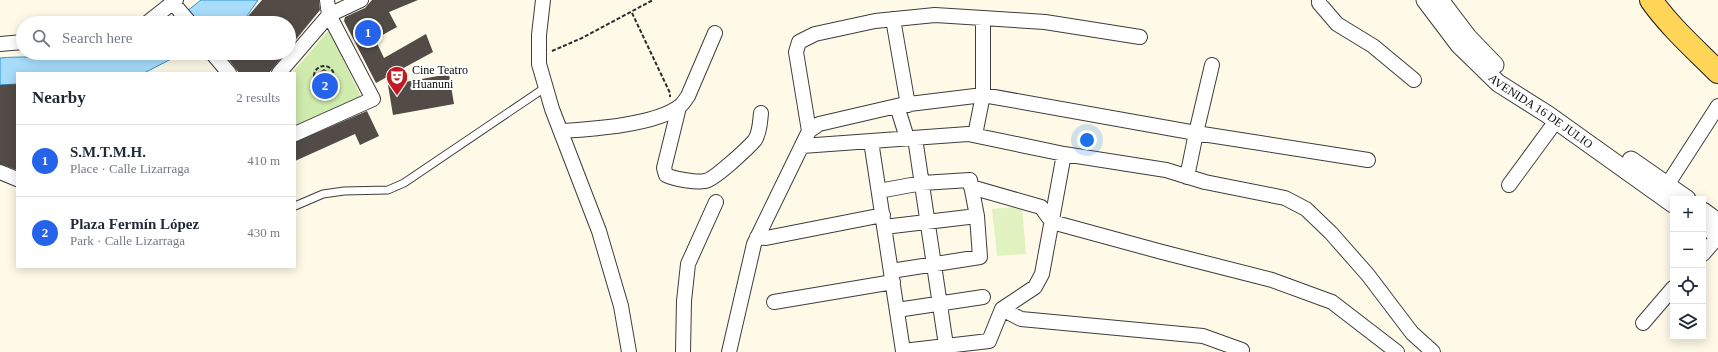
<!DOCTYPE html>
<meta charset="utf-8">
<style>
body{margin:0;font-family:Georgia,serif;background:#f6f6f7;color:#1f2937}
.controls{position:absolute;right:12px;bottom:12px;display:grid;overflow:hidden;border-radius:0px;box-shadow:0 2px 10px #0003}
.controls button{width:36px;height:36px;display:grid;place-items:center;padding:0;border:0;border-bottom:1px solid #e0e1e3;background:#fff;color:#1f2937;font:20px sans-serif}
.you{position:absolute;left:1087px;top:140px;width:14px;height:14px;margin:-10px;border:3px solid #fff;border-radius:50%;background:#1a73e8;box-shadow:0 0 0 6px #1a73e833}
.badge{display:grid;place-items:center;width:26px;height:26px;border-radius:50%;background:#2563eb;color:#fff;font-size:13px;font-weight:700}
.pin{position:absolute;translate:-50% -50%;border:2px solid #fff;box-shadow:0 1px 4px #0006}
.list{margin:0;padding:0;list-style:none}
h2{display:flex;justify-content:space-between;align-items:center;height:52px;margin:0;padding:0 16px;font-size:17px}
h2 small{font-size:13px;font-weight:400;color:#747a83}
.list li{display:grid;grid-template-columns:26px 1fr auto;gap:12px;align-items:center;box-sizing:border-box;height:72px;padding:0 16px;border-top:1px solid #e0e1e3}
.list b{display:block;font-size:15px;white-space:nowrap}
.list p{margin:0;font-size:13px;white-space:nowrap;color:#747a83}
.list em{font-size:13px;font-style:normal;color:#747a83}
.icon{flex:none;width:22px;height:22px;fill:none;stroke:currentColor;stroke-width:2;stroke-linecap:round;stroke-linejoin:round}
.map{position:relative;flex:none;width:1718px;height:352px;overflow:hidden}
.search{position:absolute;background:#fff;box-shadow:0 2px 10px #0003;left:16px;top:16px;width:280px;height:44px;display:flex;align-items:center;gap:10px;box-sizing:border-box;padding:0 14px;border-radius:22px;color:#747a83;font-size:15px}
.panel{position:absolute;background:#fff;box-shadow:0 2px 10px #0003;left:16px;top:72px;width:280px;height:196px;border-radius:0px}
.map>svg:first-child{display:block}
</style>
<div class="map">
<svg width="1718" height="352" viewBox="0 0 1718 352">
<rect width="100%" height="100%" fill="#fffae7"/>
<path fill="#cfebae" d="M329,30L362,99L295,129V73H292Z"/>
<path fill="#e1f2c1" d="M1022,206L1026,254L997,256L992,209Z"/>
<path fill="#a7dcfb" stroke="#2993d7" d="M201,0H258L242,23H172Z
M110,53H183L144,73H17V84L0,85V58C10,57 21,57 31,57C56,57 87,64 110,53Z"/>
<path fill="#534b46" d="M262,0H319L320,10L289,48V23H242Z
M372,0H418L389,12L397,27L375,39L384,58L426,34L433,52L376,83L344,21L345,17L365,8Z
M235,53H285L269,73H239L229,60Z
M324,69L330,73V80L324,83L318,80V73Z
M449,74L454,104L393,115L388,85Z
M17,84V170L0,164V85Z
M367,111L379,136L360,145L355,134L295,161V142Z"/>
<g fill="none" stroke-linecap="round" stroke-linejoin="round">
<g stroke="#3d3d3d" stroke-width="9">
<path id="service" d="M295,206L323,194L344,191L388,190L404,183L546,87"/>
</g>
<g stroke="#3d3d3d" stroke-width="16">
<path id="minor" d="M543,0L539,35V64L552,109L599,231L621,306L629,352
M1319,0V3L1337,24L1373,46L1414,80
M173,3L190,23
M893,19L908,105
M147,23L176,0
M0,44L23,42
M212,53L229,73
M279,73L329,15L361,0
M897,106L907,138
M679,107L664,168L666,175C674,179 697,183 705,181C714,180 748,148 755,140C760,132 760,122 761,113
M561,131C592,129 656,125 680,106C683,104 685,100 688,96L715,33
M809,131L796,52L799,42L815,34L875,21L935,15L983,18
M295,134L373,99L329,15L327,0
M975,135L983,95V18L1045,22L1140,37
M915,138L947,352
M871,141L903,351L989,341L1002,309L1035,287L1042,274L1064,154
M802,146L968,134L1064,154L1166,170L1205,182L1285,198L1306,209L1331,233L1368,275L1412,333L1433,352
M0,172L17,179
M1187,177L1196,133L1368,160
M1509,185L1556,121
M971,187L1041,207L1052,222L1162,252L1272,280L1332,302L1397,352
M879,191L922,183L970,180L977,216L980,257L891,271
M1662,193L1718,106
M884,227L977,216
M757,237L766,238L883,215
M1703,254L1718,237
M774,302L893,282
M1002,309L1021,319L1203,336L1242,350
M897,310L983,297
M1643,323L1673,288
M683,352L684,301L688,264L716,202
M729,352L754,244L809,131L819,124L901,105L983,95L1196,133L1212,65"/>
</g>
<g stroke="#3d3d3d" stroke-width="19">
<g id="tertiary">
<path id="s1" d="M1425,0L1459,45L1498,83L1547,114L1673,204"/>
<path d="M1440,0L1468,37L1495,65"/>
<path d="M1631,160L1687,199"/>
<path d="M1703,211L1718,222"/>
<path d="M1703,225L1718,235"/>
</g>
</g>
<g stroke="#1b1b1b" stroke-width="24">
<path id="primary" d="M1651,0C1670,27 1695,49 1718,72"/>
</g>
<path stroke="#2c2c2c" stroke-width="2" stroke-dasharray="4 2" stroke-linecap="butt" d="M632,13L670,93V97
M552,51L582,38L653,0
M314 76a10 10 0 1 1 20 0a10 10 0 1 1-20 0Z"/>
<use href="#service" stroke="#fff" stroke-width="7"/>
<use href="#minor" stroke="#fff" stroke-width="14"/>
<use href="#tertiary" stroke="#fff" stroke-width="17"/>
<use href="#primary" stroke="#ffd557" stroke-width="22"/>
</g>
<defs>
<g id="theatre-pin" transform="scale(1.15)"><path d="M0 17L-7.5 6A9.5 9.5 0 1 1 7.5 6Z" fill="#c21a23" stroke="#fff"/><path d="M-5-5.5Q0-4 5-5.5V0Q5 5 0 6Q-5 5-5 0ZM-3.3-2.5H-1v1.5H-3.3ZM1-2.5H3.3v1.5H1ZM-2.8 1Q0 5.5 2.8 1Z" fill="#fff"/></g>
</defs>
<g fill-rule="evenodd">
<use href="#theatre-pin" x="397" y="77"/>
</g>
<g text-anchor="middle" stroke-width="4" stroke-linejoin="round" paint-order="stroke">
<g font-size="12" fill="#0a0a0a" stroke="#fff" text-anchor="start">
<text x="412" y="74">Cine Teatro<tspan x="412" dy="14">Huanuni</tspan></text>
</g>
<g font-size="12" fill="#0a0a0a" stroke="#fff">
<text dy="4" stroke="none"><textPath href="#s1" startOffset="162">AVENIDA 16 DE JULIO</textPath></text>
</g>
</g>
</svg>
<div class="controls">
<button>+</button>
<button>−</button>
<button><svg class="icon" aria-label="locate" viewBox="0 0 24 24"><circle cx="12" cy="12" r="6"/><path d="M12 2v4M12 18v4M2 12h4M18 12h4"/></svg></button>
<button><svg class="icon" aria-label="layers" viewBox="0 0 24 24"><path d="M12 4l9 5-9 5-9-5zM3 14l9 5 9-5"/></svg></button>
</div>
<div class="you"></div>
<div class="pin badge" style="left:368px;top:33px">1</div>
<div class="pin badge" style="left:325px;top:86px">2</div>
<div class="search"><svg class="icon" aria-label="search" viewBox="0 0 24 24"><circle cx="10" cy="10" r="6"/><path d="M15 15l6 6"/></svg>Search here</div>
<section class="panel">
<h2>Nearby<small>2 results</small></h2>
<ul class="list">
<li><span class="badge">1</span><div><b>S.M.T.M.H.</b><p>Place · Calle Lizarraga</p></div><em>410 m</em></li>
<li><span class="badge">2</span><div><b>Plaza Fermín López</b><p>Park · Calle Lizarraga</p></div><em>430 m</em></li>
</ul>
</section>
</div>
